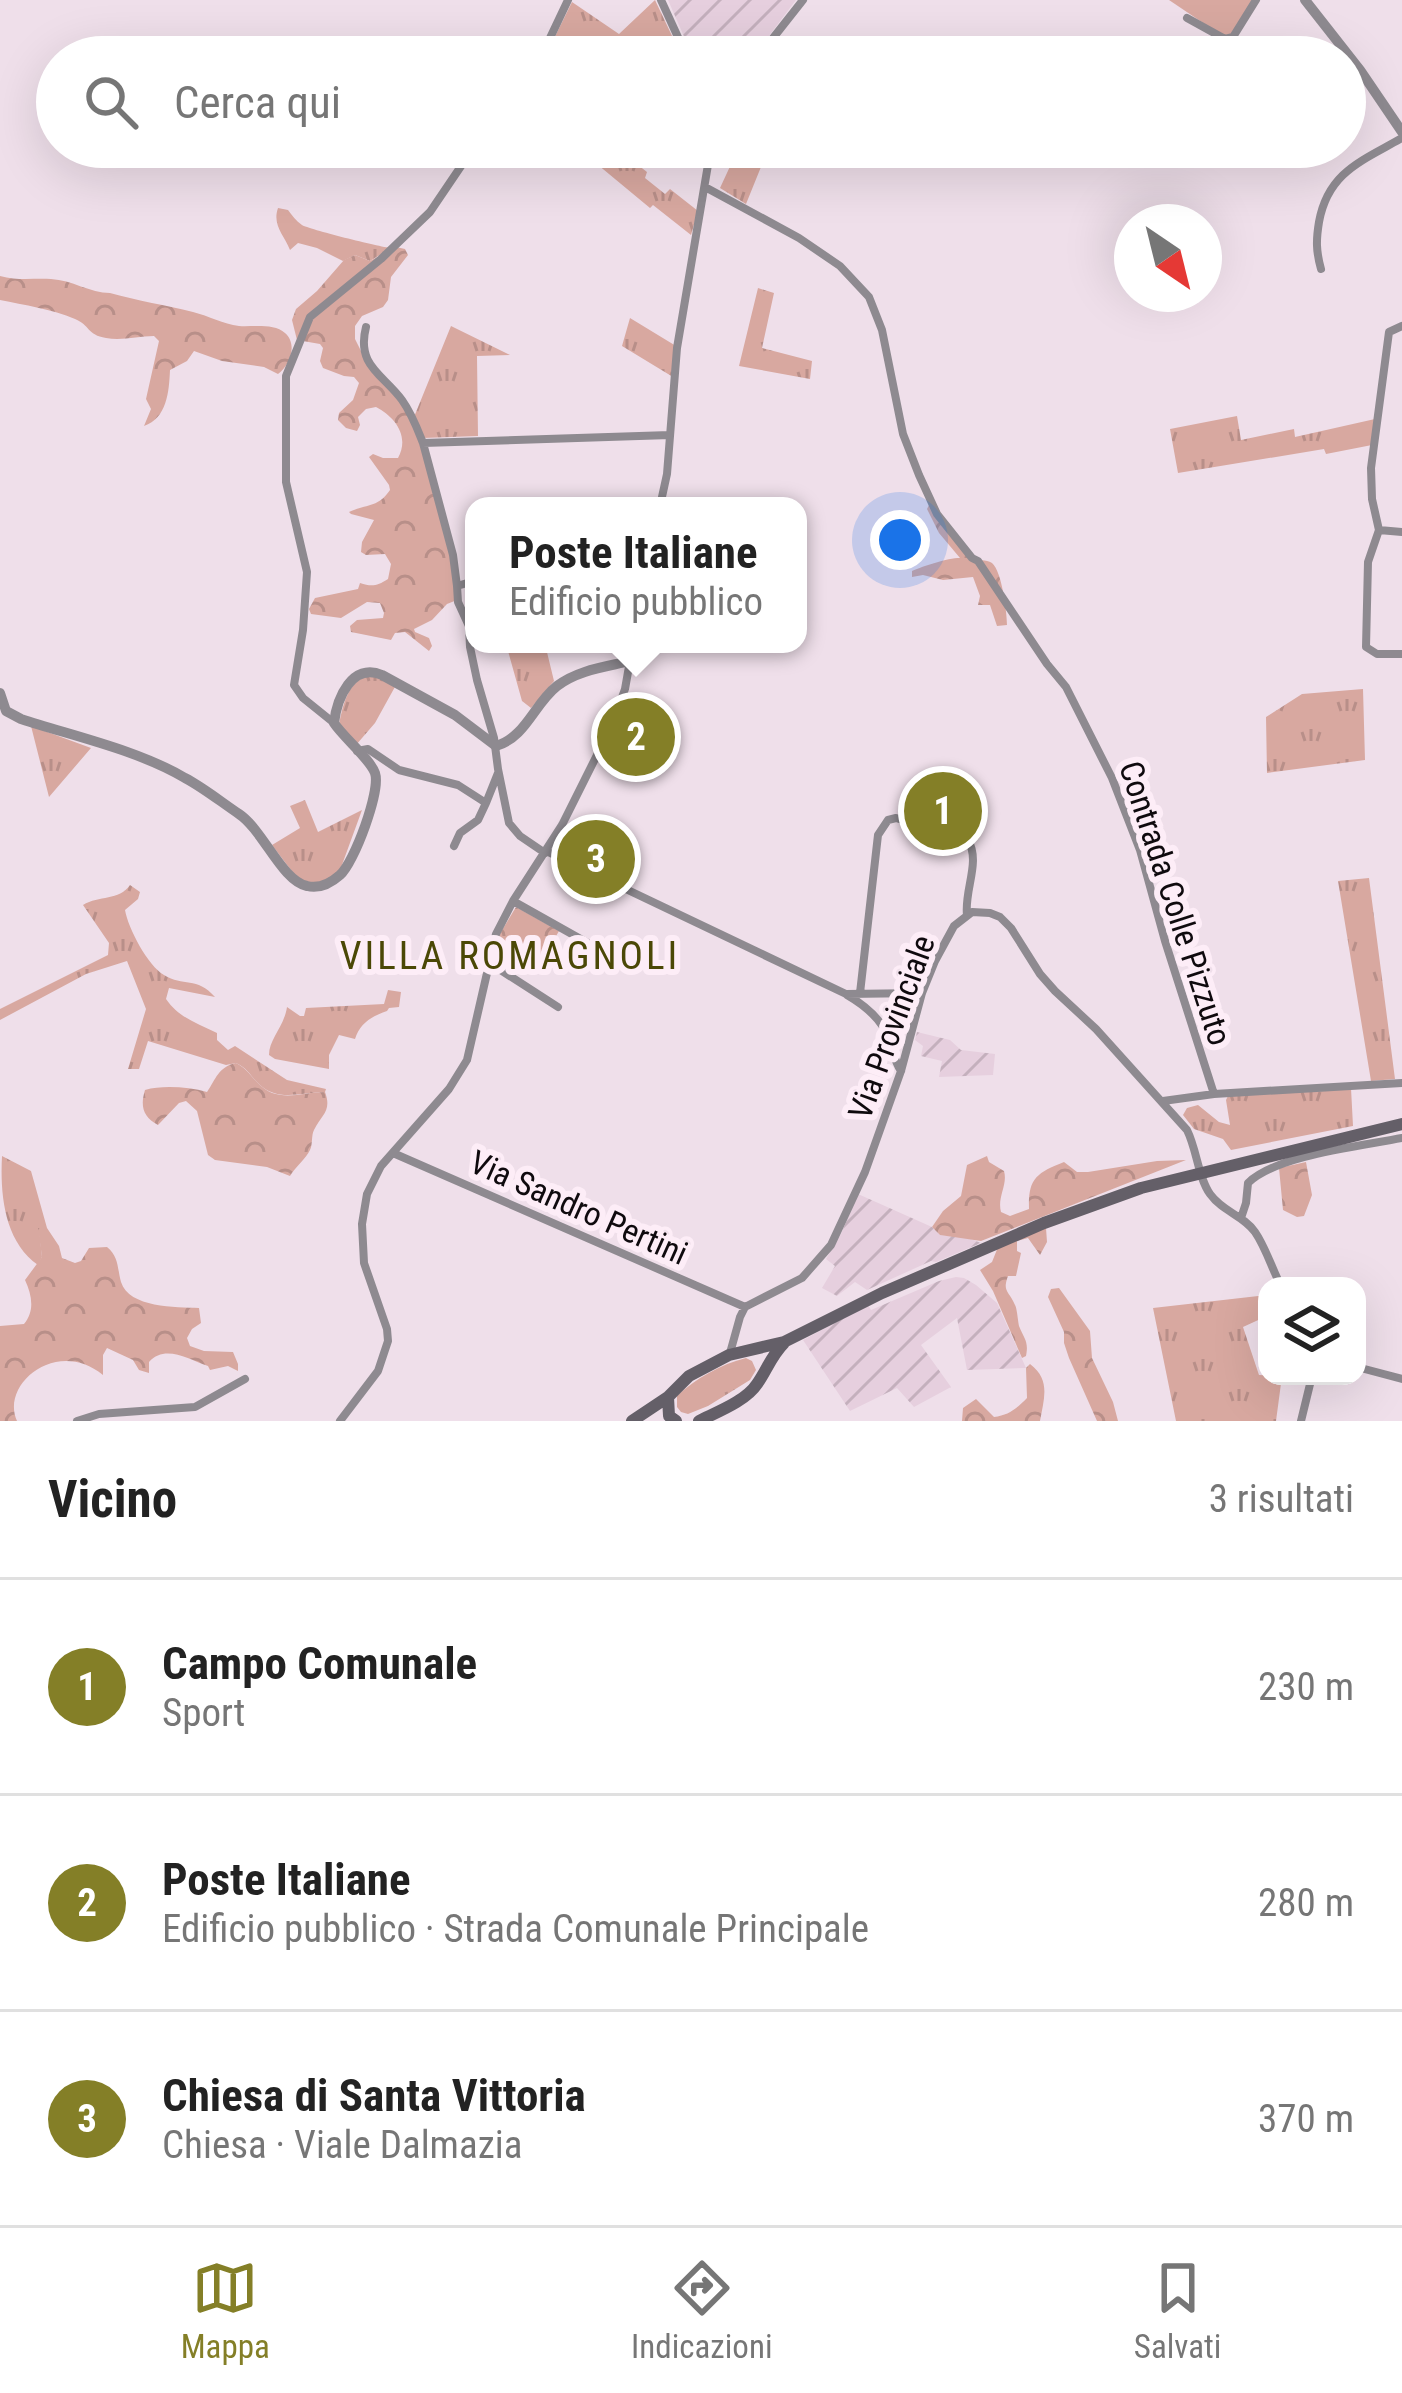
<!DOCTYPE html>
<html lang="it">
<meta charset="utf-8">
<style>
body{margin:0;font-family:"Roboto Condensed",sans-serif;background:#f2f2f2;color:#222}
.controls{position:absolute;right:36px;bottom:36px;display:grid;overflow:hidden;border-radius:24px;box-shadow:0 12px 48px #0002}
.controls button{width:108px;height:108px;display:grid;place-items:center;padding:0;border:0;border-bottom:3px solid #e0e0e0;background:#fff;color:#222;font:60px sans-serif}
.compass{position:absolute;left:1114px;top:204px;width:108px;height:108px;border-radius:50%;background:#fff;box-shadow:0 12px 48px #0002;rotate:145deg}
.you{position:absolute;left:900px;top:540px;width:42px;height:42px;margin:-30px;border:9px solid #fff;border-radius:50%;background:#1a73e8;box-shadow:0 0 0 18px #1a73e833}
.badge{display:grid;place-items:center;width:78px;height:78px;border-radius:50%;background:#847f27;color:#fff;font-size:39px;font-weight:700}
.pin{position:absolute;translate:-50% -50%;border:6px solid #fff;box-shadow:0 3px 12px #0006}
.popup{position:absolute;left:465px;top:497px;width:342px;height:156px;box-sizing:border-box;display:grid;place-content:center;border-radius:24px;background:#fff;filter:drop-shadow(0 3px 9px #0005);font-size:39px;white-space:nowrap;color:#767676}
.popup b{font-size:45px;color:#222}
.popup::after{content:'';position:absolute;left:50%;top:100%;margin-left:-24px;border:24px solid transparent;border-top-color:#fff}
.list{margin:0;padding:0;list-style:none}
h2{display:flex;justify-content:space-between;align-items:center;height:156px;margin:0;padding:0 48px;font-size:51px}
h2 small{font-size:39px;font-weight:400;color:#767676}
.list li{display:grid;grid-template-columns:78px 1fr auto;gap:36px;align-items:center;box-sizing:border-box;height:216px;padding:0 48px;border-top:3px solid #e0e0e0}
.list b{display:block;font-size:45px;white-space:nowrap}
.list p{margin:0;font-size:39px;white-space:nowrap;color:#767676}
.list em{font-size:39px;font-style:normal;color:#767676}
.icon{flex:none;width:66px;height:66px;fill:none;stroke:currentColor;stroke-width:2;stroke-linecap:round;stroke-linejoin:round}
.map{position:relative;flex:none;width:1402px;height:1421px;overflow:hidden}
.search{position:absolute;background:#fff;box-shadow:0 12px 48px #0002;left:36px;right:36px;top:36px;height:132px;display:flex;align-items:center;gap:30px;box-sizing:border-box;padding:0 42px;border-radius:66px;color:#767676;font-size:45px}
.sheet{height:804px;background:#fff}
nav{display:flex;justify-content:space-around;align-items:center;box-sizing:border-box;height:168px;border-top:3px solid #e0e0e0;background:#fff;font-size:33px;color:#767676}
nav a{display:grid;justify-items:center;gap:6px}
nav .on{color:#847f27}
.map>svg:first-child{display:block}
</style>
<div class="map">
<svg width="1402" height="1421" viewBox="0 0 1402 1421">
<defs>
<pattern id="industrial-furrows" width="10" height="10" patternUnits="userSpaceOnUse" patternTransform="scale(3)"><rect width="10" height="10" fill="#e6cfde"/><path d="M-1 1l2-2M0 10L10 0M9 11l2-2" fill="none" stroke="#c4b0bd"/></pattern>
<pattern id="grass-tufts" width="24" height="20" patternUnits="userSpaceOnUse" patternTransform="scale(3)"><rect width="24" height="20" fill="#d8a8a0"/><path d="M3 7l-1-3M5 7V3M7 7l1-3M15 17l-1-3M17 17v-4M19 17l1-3" fill="none" stroke="#b88f89"/></pattern>
<pattern id="forest-crowns" width="20" height="18" patternUnits="userSpaceOnUse" patternTransform="scale(3)"><rect width="20" height="18" fill="#d8a8a0"/><path d="M2 6a3 3 0 1 1 6 0M12 15a3 3 0 1 1 6 0" fill="none" stroke="#b88f89"/></pattern>
</defs>
<rect width="100%" height="100%" fill="#efdfea"/>
<path fill="url(#industrial-furrows)" d="M668,0H796L753,57H693Z
M917,1032L950,1040L961,1050L995,1054L993,1075L939,1077L942,1061L921,1056L923,1046L915,1040Z
M858,1194L932,1227L940,1235L966,1237L981,1243L936,1262L931,1261L867,1290L855,1282L837,1296L822,1288L835,1266L826,1259L841,1234Z
M956,1277L964,1278L976,1285L997,1303L1026,1368L967,1370L957,1318L921,1345L951,1387L914,1407L897,1388L850,1411L803,1340L868,1305L871,1310L939,1281Z"/>
<path fill="url(#grass-tufts)" d="M655,0L682,57H545L572,2L619,34Z
M582,147H615L647,172L645,178L665,194L670,189L698,211L691,235L653,205L650,208L580,150Z
M739,147H769L746,204L720,188Z
M278,208L288,210C292,215 296,221 302,225C308,229 380,247 391,248L370,261L355,255L343,261L317,248L298,243L290,250C284,235 272,225 278,208Z
M758,288L774,293L762,348L812,361L810,379L739,366Z
M630,318L676,346L673,377L622,346Z
M451,326L510,355L477,356L478,436L423,438L414,417Z
M1237,416L1241,440L1294,429L1295,437L1375,419L1372,445L1326,454L1324,449L1178,473L1170,429Z
M508,644H557L546,648L554,681L531,708L522,701L508,651L510,650Z
M369,674L396,685L375,723L356,745L339,725C343,704 348,682 369,674Z
M1363,689L1365,760L1267,773L1266,717L1302,694Z
M31,726L91,748L49,797Z
M305,800L318,832L362,810L339,873L329,880L311,884L297,878L272,845L300,828L290,806Z
M1369,878L1395,1079L1371,1081L1338,881Z
M130,885L140,892L138,899L125,910C128,928 148,966 164,975C183,987 197,976 215,997L169,988L166,999C179,1018 197,1023 217,1033V1040L228,1050L235,1046L287,1080L326,1089L325,1092C302,1092 277,1103 258,1083C249,1074 248,1069 236,1063L226,1065L148,1041L139,1069H128L146,1009L127,961L86,974L0,1020V1009L108,955L109,943L83,905C99,895 119,901 130,885Z
M388,990L401,992L399,1007L389,1008L387,1011C372,1016 360,1023 355,1039L339,1035L329,1055V1069L275,1059L269,1055C269,1039 284,1027 287,1007L300,1016H304L306,1008L384,1004Z
M1351,1088L1353,1126L1231,1150L1223,1139L1194,1129L1183,1115L1187,1108L1198,1105L1219,1122L1230,1125L1226,1100L1228,1096Z
M2,1156L31,1171L47,1228H39L42,1257L38,1265C4,1241 0,1194 2,1156Z
M1267,1295V1316L1243,1327L1259,1375L1282,1376L1276,1421H1176L1153,1308Z
M746,1358L752,1361L756,1370L750,1380L708,1406L688,1414L681,1412L677,1407V1396C695,1379 721,1364 746,1358Z"/>
<path fill="url(#forest-crowns)" d="M396,247L405,249L408,255L391,277L388,300L383,307L362,316L355,326V339L364,357L415,420L451,553L457,600L447,604L432,620L414,629L415,632L429,638L432,646L429,651L405,632L395,633L391,640L351,632L350,626L357,620L383,618L384,613L380,603L367,602L341,618L311,614L309,609L315,598L358,589L360,583C372,587 377,586 388,579L391,564L385,554L366,555L361,552L362,542L374,520L351,514L349,512C366,504 378,508 390,490L389,485L369,457L373,454L383,458H398C410,436 395,417 376,407L366,409L358,417L360,425L357,431L346,428L338,420L339,413L353,400L359,383L354,377L344,376L323,368L320,361L323,348L320,344L297,340L292,320L296,309L317,291L344,260L355,255L370,261Z
M0,276C18,281 33,278 51,279C72,280 90,293 110,293C138,301 166,305 193,312C209,316 223,324 239,326C253,327 274,323 285,333C298,344 290,366 278,374L264,367L222,361L194,351L187,361L170,370C169,392 167,418 144,426L151,409L146,399L159,341L154,336C138,336 122,341 106,338C87,335 90,325 75,319C52,309 24,305 0,300Z
M929,505L971,558C978,561 986,559 992,563C1002,571 1007,613 1007,625L997,626L990,605H978L980,596L973,577L943,580L923,575L912,577V571C924,566 947,558 960,558L939,533L927,509Z
M516,907L559,931L541,962L498,937Z
M236,1063C247,1069 249,1074 258,1083C277,1104 302,1092 325,1092C332,1111 322,1114 314,1130C311,1136 313,1144 310,1150C306,1159 295,1167 290,1176L267,1167L215,1160L208,1155L197,1111L186,1101L179,1103L158,1125C143,1117 140,1106 145,1090C163,1085 188,1087 207,1092C216,1079 218,1067 236,1063Z
M987,1156L989,1162L1004,1171C1008,1185 997,1197 1001,1212L1010,1216L1029,1209C1028,1179 1036,1173 1064,1162L1077,1172H1088L1157,1161L1186,1160L981,1241L940,1235L932,1227L943,1211L961,1196L967,1165Z
M1306,1162L1312,1195L1304,1216L1297,1217L1283,1210L1279,1168Z
M38,1228H47L59,1246L62,1258L75,1263L81,1261L89,1248L107,1247C119,1257 117,1267 121,1282C129,1308 176,1307 199,1308L201,1323L192,1329L187,1338L190,1346L204,1351L233,1352L238,1364V1371L228,1366L210,1370L208,1366C188,1359 165,1344 149,1362V1373L139,1370L133,1360L107,1348L103,1355V1375C57,1337 0,1384 17,1421H0V1326L24,1324C35,1311 32,1295 25,1280L42,1257Z
M1046,1228L1047,1242L1040,1255L1028,1238L1017,1241V1251L1021,1253L1016,1276H1008C1002,1292 1009,1291 1015,1305C1017,1308 1018,1322 1019,1326C1024,1339 1029,1341 1026,1356L1022,1358L993,1291L980,1270L992,1262L998,1247Z
M1059,1288L1090,1331L1092,1358L1113,1402L1118,1421H1097L1069,1358L1064,1343V1332L1048,1297L1051,1289Z
M1030,1364C1051,1380 1044,1398 1040,1421H962L963,1408L976,1399L994,1417C1009,1415 1016,1409 1027,1398L1026,1368Z"/>
<path fill="#d8a8a0" d="M1169,0H1253L1231,35L1224,37Z
M957,773L960,795L979,839L923,824L912,789Z"/>
<g fill="none" stroke-linecap="round" stroke-linejoin="round">
<path stroke="#8e8a90" stroke-width="8" d="M661,0L687,57
M1187,18L1225,39L1233,37L1256,0
M541,57L568,0
M758,57L803,0
M705,187L799,238L840,266L869,297L882,330L903,434L919,475L937,514L972,558L978,561L1047,664L1066,687L1112,778L1140,850L1165,941L1214,1094
M1321,269C1316,251 1316,240 1319,222C1328,172 1362,161 1402,138
M1402,326L1389,332L1371,468L1372,499L1379,530L1368,562L1366,647L1377,654H1402
M366,327C356,366 383,374 402,400C412,414 417,428 423,443L670,435
M423,443L453,555L457,586
M660,506L667,474L677,348L711,147
M1379,530L1402,532
M474,581L457,586L458,602L469,626L470,647L477,680L494,738L498,769L509,823L520,836L545,853
M334,723L303,698L294,685L303,630L307,572L286,482V376L310,317L381,259L430,212L474,147
M357,751L368,749L399,770L458,785L486,803L498,773
M454,846L460,833L478,820L486,803
M546,851L846,994L922,993
M513,901L602,951
M488,962L558,1007
M860,993L878,835L888,820L896,818L968,840C981,862 964,890 967,915
M847,995C866,1006 883,1020 890,1041C894,1053 894,1061 901,1071
M1163,1101L1214,1094L1402,1083
M393,1153L745,1307
M1241,1218L1246,1203L1248,1183C1276,1155 1362,1146 1402,1138
M730,1353L740,1317L745,1307L802,1278L831,1245L865,1172L901,1071L922,993L935,961L954,926L972,912L990,913L1000,917L1011,928L1040,974L1055,991L1096,1029L1187,1130C1197,1150 1198,1177 1210,1194C1223,1212 1243,1215 1255,1232C1266,1248 1272,1269 1281,1286
M1357,1367L1402,1379
M77,1421L99,1414L195,1407L245,1379
M340,1421L378,1371L388,1341L387,1329L364,1263L362,1224L367,1194L381,1166L449,1089L467,1060L496,934L513,901L562,825L612,725L625,689L633,644
M1301,1421L1312,1376"/>
<path stroke="#8e8a90" stroke-width="10" d="M1305,0L1360,70L1402,132
M0,693L6,711L21,719C73,736 138,750 185,778C204,788 221,802 239,814C263,830 282,881 307,886C319,889 331,883 340,875C354,863 381,791 375,773C370,759 344,738 334,723C337,698 352,662 382,675L455,715L496,746C526,737 534,704 557,686C578,670 605,667 630,661"/>
<path stroke="#645f68" stroke-width="12" d="M632,1421L668,1397
M676,1421L669,1416L668,1397L689,1376L729,1355L784,1342L882,1293L1044,1223L1141,1188L1402,1124
M699,1421C717,1412 746,1401 757,1384C767,1370 771,1356 784,1343"/>
</g>
<g text-anchor="middle" stroke-width="12" stroke-linejoin="round" paint-order="stroke">
<g font-size="33" fill="#0f0a0e" stroke="#fdedf7">
<text transform="translate(1176 903) rotate(72)" y="12">Contrada Colle Pizzuto</text>
<text transform="translate(891 1027) rotate(-70)" y="12">Via Provinciale</text>
<text transform="translate(579 1207) rotate(24)" y="12">Via Sandro Pertini</text>
</g>
<g font-size="39" letter-spacing="3" fill="#4b4806" stroke="#fdedf7">
<text x="510" y="969">VILLA ROMAGNOLI</text>
</g>
</g>
</svg>
<div class="controls">
<button><svg class="icon" aria-label="layers" viewBox="0 0 24 24"><path d="M12 4l9 5-9 5-9-5zM3 14l9 5 9-5"/></svg></button>
</div>
<svg class="compass" viewBox="-18 -18 36 36"><path d="M0-13l5 13h-10z" fill="#e53935"/><path d="M0 13l5-13h-10z" fill="#767676"/></svg>
<div class="you"></div>
<div class="pin badge" style="left:943px;top:811px">1</div>
<div class="pin badge" style="left:636px;top:737px">2</div>
<div class="popup"><b>Poste Italiane</b>Edificio pubblico</div>
<div class="pin badge" style="left:596px;top:859px">3</div>
<div class="search"><svg class="icon" aria-label="search" viewBox="0 0 24 24"><circle cx="10" cy="10" r="6"/><path d="M15 15l6 6"/></svg>Cerca qui</div>
</div>
<section class="sheet">
<h2>Vicino<small>3 risultati</small></h2>
<ul class="list">
<li><span class="badge">1</span><div><b>Campo Comunale</b><p>Sport</p></div><em>230 m</em></li>
<li><span class="badge">2</span><div><b>Poste Italiane</b><p>Edificio pubblico · Strada Comunale Principale</p></div><em>280 m</em></li>
<li><span class="badge">3</span><div><b>Chiesa di Santa Vittoria</b><p>Chiesa · Viale Dalmazia</p></div><em>370 m</em></li>
</ul>
</section>
<nav>
<a class="on"><svg class="icon" aria-label="map" viewBox="0 0 24 24"><path d="M3 6l6-2 6 2 6-2v14l-6 2-6-2-6 2zM9 4v14M15 6v14"/></svg>Mappa</a>
<a><svg class="icon" aria-label="directions" viewBox="0 0 24 24"><path d="M12 3l9 9-9 9-9-9zM9 14v-3h6M13 9l2 2-2 2"/></svg>Indicazioni</a>
<a><svg class="icon" aria-label="saved" viewBox="0 0 24 24"><path d="M7 4h10v16l-5-4-5 4z"/></svg>Salvati</a>
</nav>
